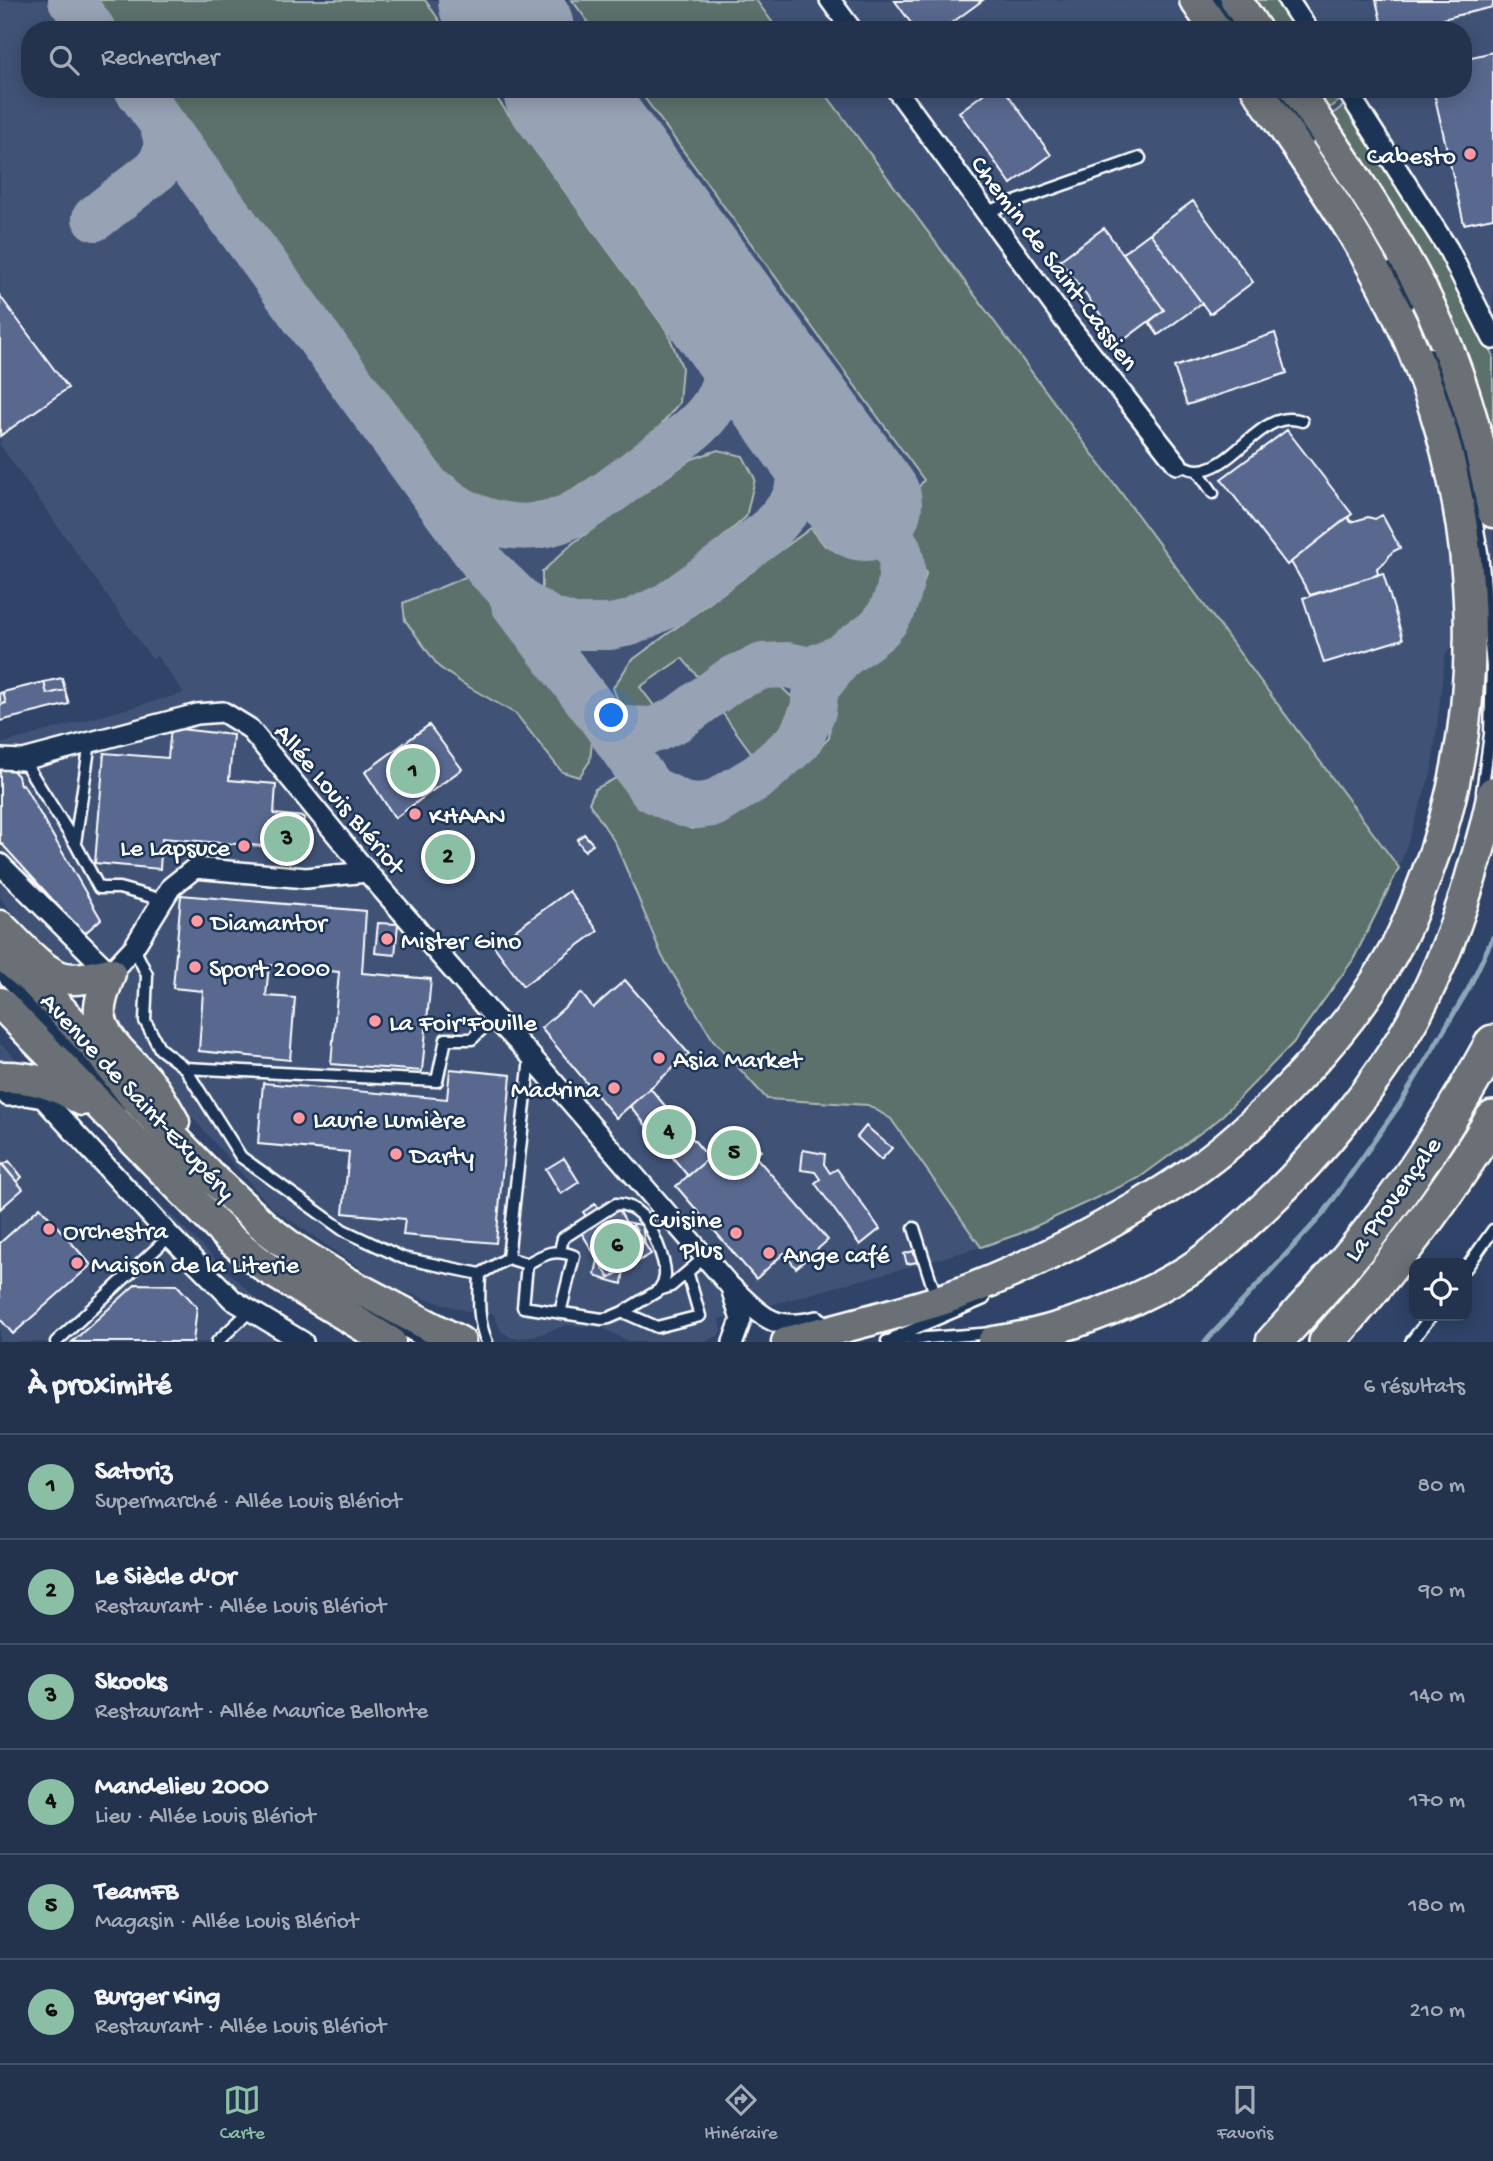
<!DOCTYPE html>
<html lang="fr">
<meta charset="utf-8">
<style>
body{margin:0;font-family:"Gochi Hand",sans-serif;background:#2f3f58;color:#f1f3f6}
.controls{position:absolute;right:21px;bottom:21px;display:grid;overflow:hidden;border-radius:14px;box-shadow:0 4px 18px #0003}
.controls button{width:63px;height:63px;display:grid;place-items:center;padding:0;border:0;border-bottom:2px solid #404e66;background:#23334e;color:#f1f3f6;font:35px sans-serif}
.you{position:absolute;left:612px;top:716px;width:24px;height:24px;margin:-18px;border:5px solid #fff;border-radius:50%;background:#1a73e8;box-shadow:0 0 0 10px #1a73e833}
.badge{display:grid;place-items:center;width:46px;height:46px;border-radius:50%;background:#8abfa5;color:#111;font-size:23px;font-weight:700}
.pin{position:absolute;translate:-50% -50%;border:4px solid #fff;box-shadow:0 2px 7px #0006}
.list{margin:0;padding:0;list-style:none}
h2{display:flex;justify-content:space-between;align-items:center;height:91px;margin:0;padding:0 28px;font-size:30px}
h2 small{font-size:23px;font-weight:400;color:#a3aab6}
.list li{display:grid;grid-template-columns:46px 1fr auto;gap:21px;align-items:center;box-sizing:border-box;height:105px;padding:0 28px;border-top:2px solid #404e66}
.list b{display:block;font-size:26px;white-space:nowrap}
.list p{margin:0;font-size:23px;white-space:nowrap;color:#a3aab6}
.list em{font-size:23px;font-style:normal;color:#a3aab6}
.icon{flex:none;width:38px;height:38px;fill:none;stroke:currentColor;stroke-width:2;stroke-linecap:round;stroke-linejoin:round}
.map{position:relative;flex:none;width:1493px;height:1342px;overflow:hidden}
.search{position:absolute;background:#23334e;box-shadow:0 4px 18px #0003;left:21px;right:21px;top:21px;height:77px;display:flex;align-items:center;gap:18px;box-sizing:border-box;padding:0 24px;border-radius:28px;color:#a3aab6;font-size:26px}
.sheet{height:721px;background:#23334e}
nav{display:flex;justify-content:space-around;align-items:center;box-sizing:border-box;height:98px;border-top:2px solid #404e66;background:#23334e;font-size:19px;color:#a3aab6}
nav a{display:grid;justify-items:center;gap:4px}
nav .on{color:#8abfa5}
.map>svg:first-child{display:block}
</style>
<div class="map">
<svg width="1493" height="1342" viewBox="0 0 1493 1342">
<rect width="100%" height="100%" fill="#2f4468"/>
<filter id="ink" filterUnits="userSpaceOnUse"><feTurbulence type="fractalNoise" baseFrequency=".0143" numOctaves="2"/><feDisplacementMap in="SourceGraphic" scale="14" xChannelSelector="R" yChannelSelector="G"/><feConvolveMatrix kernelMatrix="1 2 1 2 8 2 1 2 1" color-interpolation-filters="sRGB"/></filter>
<g filter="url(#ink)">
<path fill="#3f5277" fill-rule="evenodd" d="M0,0H1493V580L1445,656L1432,770L1399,868L1353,960L1293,1043L1218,1120L1139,1178L1019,1234L981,1247L719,1319L721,1331L718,1336L702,1342H629L603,1328L567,1325L532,1337L512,1338L501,1331L493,1313L469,1312L388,1287L272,1208L0,898V744L184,693L157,656L152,659L0,445ZM30,30H1463V89H30Z
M0,1043L200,1244L301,1342H0Z"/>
<path fill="#5d716c" stroke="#aeb8b6" stroke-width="2" d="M94,0H425L446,30H116Z
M572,0H756L778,30H594Z
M1253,0H1278L1299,30H1273Z
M160,89H490L667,331L682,367L679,403L654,434L604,473L558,499L516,507L480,499L446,477Z
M638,89H822L1399,868L1353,960L1293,1043L1218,1120L1139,1178L1019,1234L981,1247L891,1119L868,1105L767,1099L713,1040L662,956L616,844L589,803L595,789L616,778L652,814L692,829L731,818L784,783L829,738L832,701L846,680L913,618L926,574L901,511L924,480Z
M1313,89H1340L1345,97L1326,110Z
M1347,103L1477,315L1493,355V445L1330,116Z
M718,450L743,456L755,479L746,517L688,568L640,600L596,611L565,605L542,595V572L573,543L692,459Z
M855,526L880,563L878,590L865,615L817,650L768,647L739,653L699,678L682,658L640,687L655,707L641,712L621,709L613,688L631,661L811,528L825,546Z
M470,575L592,741L590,761L579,777L562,772L516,714L462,683L439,667L405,620L403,603Z
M763,686H780L793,698C785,731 780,735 753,755L721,711L744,692Z"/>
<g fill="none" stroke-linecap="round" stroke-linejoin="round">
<path stroke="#8ea6b9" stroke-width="5" d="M1205,1342L1323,1214L1400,1104L1469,988L1493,937"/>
<path stroke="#97a2b4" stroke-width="46" d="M71,0L93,30
M137,89L487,568L524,604L551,620L573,627H610L630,623L668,605L768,532L792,504L804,474V441L785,395
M95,218L157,169C168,153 169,141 161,123
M440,495C475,525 528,537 570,516C600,501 628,478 654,458C678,440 706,424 719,396C731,371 728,344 728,317
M514,604L602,719L651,789L683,804L698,806L713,804L759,776L799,741L813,711L816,688L841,657L810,670L787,665L763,666L732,679L676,720L654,730L623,729L602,719
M841,657C853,647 869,638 880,627C897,609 908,572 898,549C890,533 876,519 865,504"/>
<path stroke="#97a2b4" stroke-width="114" d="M495,0L517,30
M560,89L865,504"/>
</g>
<path fill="#58678f" stroke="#fff" stroke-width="2" d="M983,0L942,30H916L895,1Z
M1376,0H1493V7L1396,30H1383Z
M1493,52V218L1464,224L1433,89H1463V59Z
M990,89H1004L1051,155L1011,184L959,112Z
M1193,201L1253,282L1210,314L1150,233Z
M1104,228L1164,310L1121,342L1060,260Z
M1150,233L1202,303L1158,335L1149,322L1164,310L1123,253Z
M0,296L68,388L0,436Z
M1275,333L1287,373L1187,405L1174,367Z
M1287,430L1352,514L1287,565L1221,479Z
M1382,515L1400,548L1392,552L1386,561L1377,568L1378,575L1310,595L1291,562L1348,517L1351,522L1368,517L1375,519Z
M1383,573L1403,639L1324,663L1303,598Z
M62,678L65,690L47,694L44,682Z
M44,682L47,694L65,690L69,704L0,721V705L6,703L3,692Z
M3,692L6,703L0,705V693Z
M429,725L462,769L395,818L365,772Z
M171,728L233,735L229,780L276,784L274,814L304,817L300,849L162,838L160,869L95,863L104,753L168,758Z
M5,762L18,776L20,785L23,784L101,919L84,934L0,842V763Z
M584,834L593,844L585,851L577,840Z
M569,891L598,931L523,986L494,946Z
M181,895L366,911L362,973L431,979L422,1071L331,1064L339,972L269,965L266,996L295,998L290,1060L199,1051L203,991L173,988Z
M378,923L398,924L395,955L375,953Z
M625,980L689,1054L616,1118L541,1028L581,993L593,1008Z
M450,1069L511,1075L496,1243L403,1235L405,1219L343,1213L349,1152L258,1144L263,1083L447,1099Z
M650,1088L709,1158L688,1176L630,1106Z
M866,1126L892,1148L881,1160L857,1137Z
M742,1130L761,1151L755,1156L828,1240L796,1268L784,1253L756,1279L676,1186Z
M803,1150L825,1154L824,1164L830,1173L837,1169L880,1229L860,1245L815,1183L820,1179L815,1172L801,1170Z
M564,1158L579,1182L561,1194L546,1169Z
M9,1161L22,1177L17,1182L3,1165Z
M0,1162L23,1189L0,1209Z
M595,1204L599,1210L587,1218L583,1212Z
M40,1207L91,1265L13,1334L0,1319V1243Z
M618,1208L629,1228L633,1225L651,1254L609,1278L581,1232Z
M626,1222L642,1225L645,1245L633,1225L629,1228Z
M913,1251L917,1262L907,1264L904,1254Z
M598,1260L609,1278L624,1269L622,1284L597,1277L595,1274Z
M136,1284L177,1285L197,1307L193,1342H72Z"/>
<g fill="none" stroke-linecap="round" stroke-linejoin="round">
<g stroke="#fff" stroke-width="15">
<path id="service" d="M1216,0L1236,30
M1276,89L1309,139
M986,212L1140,158
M1390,268L1408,304
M1430,353L1447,398L1466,460L1482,552L1492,667L1490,734L1482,792
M1177,464C1183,466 1191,470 1198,470C1236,469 1261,407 1302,421
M1197,470L1213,493
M90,742L75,843L99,888H119L163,900
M23,760L75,843
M134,948L147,975L145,1021L160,1049L185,1068L241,1157L343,1230L403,1258L480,1274L508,1258L530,1058
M0,974L123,1104
M185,1068L437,1081L446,1039H472L494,1017
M914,1228L936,1297
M560,1251L563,1238L616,1204C625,1204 634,1208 641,1215C651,1224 666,1262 665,1275C665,1281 662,1285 659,1290
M508,1258L527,1264L523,1307L602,1319L609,1318L623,1312L659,1290L671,1286L705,1257
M527,1264C544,1254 554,1248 574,1256L560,1313
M1467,1267L1493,1230
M480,1274C479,1298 477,1320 487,1342
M357,1304L423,1342
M623,1312L657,1327L700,1316L688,1274
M895,1337L984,1299
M887,1341L994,1333
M56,1342L170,1236
M217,1342L250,1311
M1411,1342L1431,1316"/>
</g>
<g stroke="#fff" stroke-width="24">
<path id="minor" d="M830,0L852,30
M1288,0L1308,30
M896,89L1063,318L1177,464
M1346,89L1448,249L1493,339
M0,759L23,760L197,714L223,712L249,728L367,872L494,1017L530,1055L730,1286C762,1315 771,1332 817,1321
M0,864L110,973L134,947L171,887L195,868L306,878L367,872
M0,1086L8,1096L26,1095L43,1098L170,1236L233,1300L303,1342
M732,1291L741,1320L733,1342"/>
</g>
<g stroke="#fff" stroke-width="35">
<path id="primary" d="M1195,0L1216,30
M1236,0L1256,30
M1296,89C1340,154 1385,219 1421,288C1456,358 1480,435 1493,512
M0,926C17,942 42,973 65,978C80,981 95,976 110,973C106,986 98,1002 100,1015C104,1044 135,1063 151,1085C160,1096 167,1110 174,1122
M0,953L36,983L98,1050L136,1099L210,1176L267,1229L292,1248L346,1282L460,1342
M0,1003L228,1237L268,1269L390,1342
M0,1077C31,1076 56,1084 82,1100
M787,1342C838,1328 890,1316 941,1300C1025,1271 1121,1221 1194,1171C1233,1144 1268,1110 1300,1076C1333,1041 1363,1004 1387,963C1403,937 1414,908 1425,879C1491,707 1482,518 1412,347C1374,255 1313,171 1257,89
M993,1342C1053,1334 1125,1307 1177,1277C1209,1259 1237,1232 1264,1207C1320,1154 1377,1085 1415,1016C1442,966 1461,913 1476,859C1483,837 1489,814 1493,792"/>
</g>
<g stroke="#fff" stroke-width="40">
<path id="motorway" d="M1274,1342C1307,1306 1340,1271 1370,1232C1416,1173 1457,1109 1493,1043
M1327,1342C1388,1272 1445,1199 1493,1119"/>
</g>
<use href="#service" stroke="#1d3557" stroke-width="10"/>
<use href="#minor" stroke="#1d3557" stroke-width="19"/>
<use href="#primary" stroke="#6b6f75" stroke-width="30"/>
<use href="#motorway" stroke="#6b6f75" stroke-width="35"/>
</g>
</g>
<g fill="#ff9aa2" stroke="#1d3557" stroke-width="2.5">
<circle cx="1470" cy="154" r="7"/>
<circle cx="415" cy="814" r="7"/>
<circle cx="244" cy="846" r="7"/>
<circle cx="197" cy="921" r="7"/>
<circle cx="387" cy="939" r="7"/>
<circle cx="195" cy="967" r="7"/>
<circle cx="375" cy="1021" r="7"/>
<circle cx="659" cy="1058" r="7"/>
<circle cx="614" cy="1088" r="7"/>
<circle cx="299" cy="1118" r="7"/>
<circle cx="396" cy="1154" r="7"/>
<circle cx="49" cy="1229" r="7"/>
<circle cx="736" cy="1233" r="7"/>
<circle cx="769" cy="1253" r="7"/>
<circle cx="77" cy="1263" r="7"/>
</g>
<g text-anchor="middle" stroke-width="5" stroke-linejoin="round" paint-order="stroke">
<g font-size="26" fill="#fff" stroke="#1d3557" text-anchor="start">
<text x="1456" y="163" text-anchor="end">Cabesto</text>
<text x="429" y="823">KHAAN</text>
<text x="230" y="855" text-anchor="end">Le Lapsuce</text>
<text x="211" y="930">Diamantor</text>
<text x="401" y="948">Mister Gino</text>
<text x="209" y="976">Sport 2000</text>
<text x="389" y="1030">La Foir'Fouille</text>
<text x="673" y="1067">Asia Market</text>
<text x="600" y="1097" text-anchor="end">Madrina</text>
<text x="313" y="1127">Laurie Lumière</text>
<text x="410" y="1163">Darty</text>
<text x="722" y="1227" text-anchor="end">Cuisine<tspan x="722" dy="30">Plus</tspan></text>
<text x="63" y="1238">Orchestra</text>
<text x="783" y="1262">Ange café</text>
<text x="91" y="1272">Maison de la Literie</text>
</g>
<g font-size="26" fill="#fff" stroke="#1d3557">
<text transform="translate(1056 262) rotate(53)" y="9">Chemin de Saint-Cassien</text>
<text transform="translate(341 798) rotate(50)" y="9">Allée Louis Blériot</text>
<text transform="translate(139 1095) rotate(47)" y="9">Avenue de Saint-Exupéry</text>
<text transform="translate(1391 1198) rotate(-54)" y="9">La Provençale</text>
</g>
</g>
</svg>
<div class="controls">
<button><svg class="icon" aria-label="locate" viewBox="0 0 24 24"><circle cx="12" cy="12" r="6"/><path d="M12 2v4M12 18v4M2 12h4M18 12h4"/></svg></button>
</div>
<div class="you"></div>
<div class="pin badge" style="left:413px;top:771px">1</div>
<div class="pin badge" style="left:448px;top:857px">2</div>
<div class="pin badge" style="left:287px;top:839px">3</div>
<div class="pin badge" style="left:669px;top:1132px">4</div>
<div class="pin badge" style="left:734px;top:1153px">5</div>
<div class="pin badge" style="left:617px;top:1246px">6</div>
<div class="search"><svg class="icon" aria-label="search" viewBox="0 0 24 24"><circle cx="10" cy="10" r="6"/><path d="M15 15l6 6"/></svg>Rechercher</div>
</div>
<section class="sheet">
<h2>À proximité<small>6 résultats</small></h2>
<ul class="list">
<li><span class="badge">1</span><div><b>Satoriz</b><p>Supermarché · Allée Louis Blériot</p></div><em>80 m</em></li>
<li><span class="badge">2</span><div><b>Le Siècle d'Or</b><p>Restaurant · Allée Louis Blériot</p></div><em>90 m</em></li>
<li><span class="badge">3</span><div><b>Skooks</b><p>Restaurant · Allée Maurice Bellonte</p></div><em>140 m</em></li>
<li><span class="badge">4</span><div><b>Mandelieu 2000</b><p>Lieu · Allée Louis Blériot</p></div><em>170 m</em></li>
<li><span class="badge">5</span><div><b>TeamFB</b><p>Magasin · Allée Louis Blériot</p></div><em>180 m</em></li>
<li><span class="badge">6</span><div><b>Burger King</b><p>Restaurant · Allée Louis Blériot</p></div><em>210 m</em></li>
</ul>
</section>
<nav>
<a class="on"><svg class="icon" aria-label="map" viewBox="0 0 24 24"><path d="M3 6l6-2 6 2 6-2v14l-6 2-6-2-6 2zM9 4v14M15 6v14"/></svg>Carte</a>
<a><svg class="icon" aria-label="directions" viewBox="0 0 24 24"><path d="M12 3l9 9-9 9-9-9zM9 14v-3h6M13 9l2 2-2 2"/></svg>Itinéraire</a>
<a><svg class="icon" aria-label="saved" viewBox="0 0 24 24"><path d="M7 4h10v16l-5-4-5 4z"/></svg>Favoris</a>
</nav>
